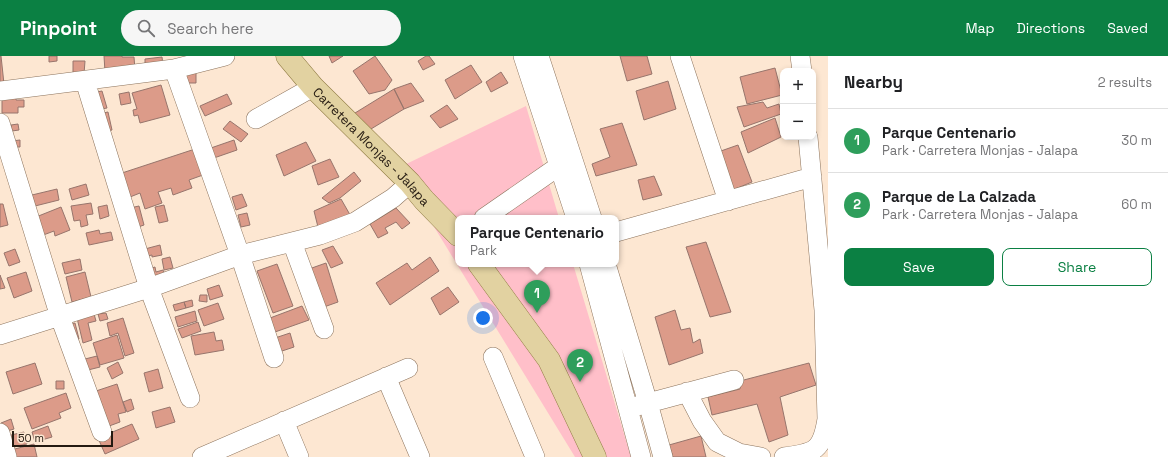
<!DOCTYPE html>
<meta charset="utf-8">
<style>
body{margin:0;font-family:"Space Grotesk",sans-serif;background:#f6f6f6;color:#202124}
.controls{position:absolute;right:12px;top:12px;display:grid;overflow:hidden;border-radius:8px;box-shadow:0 2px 6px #0003}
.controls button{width:36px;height:36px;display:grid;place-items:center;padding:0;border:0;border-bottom:1px solid #e0e0e0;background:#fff;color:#202124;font:20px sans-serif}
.scale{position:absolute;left:12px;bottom:10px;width:101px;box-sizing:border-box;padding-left:4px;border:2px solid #241a11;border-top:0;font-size:11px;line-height:14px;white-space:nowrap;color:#241a11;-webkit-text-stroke:3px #fde7d2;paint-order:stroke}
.you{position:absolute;left:483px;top:262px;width:14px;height:14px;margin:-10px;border:3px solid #fff;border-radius:50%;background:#1a73e8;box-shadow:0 0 0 6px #1a73e833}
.badge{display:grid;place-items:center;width:26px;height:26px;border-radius:50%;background:#0b8043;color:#fff;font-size:13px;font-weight:700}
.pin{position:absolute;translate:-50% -33px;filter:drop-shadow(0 1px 2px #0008)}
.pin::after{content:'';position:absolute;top:21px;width:14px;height:12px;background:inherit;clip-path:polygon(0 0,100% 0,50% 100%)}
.popup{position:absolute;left:455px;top:159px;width:164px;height:52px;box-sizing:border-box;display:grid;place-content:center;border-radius:8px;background:#fff;filter:drop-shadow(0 1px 3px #0005);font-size:13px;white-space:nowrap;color:#757577}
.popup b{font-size:15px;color:#202124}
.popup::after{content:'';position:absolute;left:50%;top:100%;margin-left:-8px;border:8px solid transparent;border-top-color:#fff}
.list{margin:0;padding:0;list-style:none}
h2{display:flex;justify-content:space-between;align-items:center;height:52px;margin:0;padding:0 16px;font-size:17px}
h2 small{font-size:13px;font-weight:400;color:#757577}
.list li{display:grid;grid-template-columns:26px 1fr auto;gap:12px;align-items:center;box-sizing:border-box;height:64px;padding:0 16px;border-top:1px solid #e0e0e0}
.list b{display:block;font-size:15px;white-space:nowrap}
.list p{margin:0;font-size:13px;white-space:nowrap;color:#757577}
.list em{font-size:13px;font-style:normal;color:#757577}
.actions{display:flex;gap:8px;padding:12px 16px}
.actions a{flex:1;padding:9px 0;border:1px solid #0b8043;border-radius:8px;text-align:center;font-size:14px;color:#0b8043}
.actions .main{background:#0b8043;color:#fff}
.icon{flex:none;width:22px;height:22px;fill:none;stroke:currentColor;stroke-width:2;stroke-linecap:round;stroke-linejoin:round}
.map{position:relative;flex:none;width:828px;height:401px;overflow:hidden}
header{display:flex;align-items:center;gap:24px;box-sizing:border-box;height:56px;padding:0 20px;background:#0b8043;color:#fff}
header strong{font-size:19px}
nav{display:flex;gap:22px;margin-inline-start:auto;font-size:14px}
.search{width:280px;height:36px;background:#f6f6f6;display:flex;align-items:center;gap:10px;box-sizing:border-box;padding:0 14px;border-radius:22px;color:#757577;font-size:15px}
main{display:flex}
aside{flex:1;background:#fff}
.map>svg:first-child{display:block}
</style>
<header>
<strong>Pinpoint</strong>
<div class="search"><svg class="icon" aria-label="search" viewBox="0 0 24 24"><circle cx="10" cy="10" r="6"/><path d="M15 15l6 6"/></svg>Search here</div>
<nav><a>Map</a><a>Directions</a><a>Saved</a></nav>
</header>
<main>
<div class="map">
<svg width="828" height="401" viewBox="0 0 828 401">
<rect width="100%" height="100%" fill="#fde7d2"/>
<path fill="#ffbfc9" d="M526,50L559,162H458V208H573L631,401H575L398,112Z"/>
<path fill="#dc9b89" stroke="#97756c" d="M0,0H1L4,28H0Z
M49,0H57V5L49,6Z
M104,0H122V1H134L135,14L105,16Z
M329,0H343L332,7Z
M375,0L392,24L385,34L369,38L353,15Z
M426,0H429L435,8L423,14L418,5Z
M620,0H647L652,18L627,25Z
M162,1L163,9L145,11V3Z
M73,5H85L84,18L73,17Z
M471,9L482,26L455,43L445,24Z
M775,12L782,39L747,48L740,21Z
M196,15V27H186L185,16Z
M501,16L508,27L491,36L486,26Z
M668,25L676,53L644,64L636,35Z
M411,27L424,45L404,53L394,33Z
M161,29L170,59L140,67L138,59L134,60L133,54L137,53L132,37Z
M394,33L404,53L366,76L355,57Z
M102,35L107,52L96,54L92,37Z
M129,36L131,47L121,49L119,38Z
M227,38L232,48L205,60L200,50Z
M16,40V44H24V51H18V57H2V41Z
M763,46L767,52L779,48L781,58L744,71L737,51Z
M447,49L458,63L440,72L430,60Z
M108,56L112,74L102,77L98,58Z
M775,62L781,81L748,97L741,76Z
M230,65L248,78L241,86L223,73Z
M622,67L637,109L596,120L592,108L610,101L600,73Z
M18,68L19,74L12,75L11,69Z
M20,84V91H12V85Z
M234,84L237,94L211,103L208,93Z
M306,86L316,105L284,120L276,99Z
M738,89L752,126L730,135L718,96Z
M195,93L203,119L189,124L192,132L173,139L171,132L158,136L162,147L145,153L140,137L130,141L122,117Z
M330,103L339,121L318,129L312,110Z
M354,116L361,125L340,142L329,147L322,142Z
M654,120L662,139L643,144L638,124Z
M86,128L89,139L72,144L69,133Z
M57,133L59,144L35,150L32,139Z
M242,138L247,150L236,154L232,141Z
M341,143L353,164L319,175L314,155Z
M91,147L93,158L86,159L88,169L81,171L80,164L74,165L71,150Z
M0,148H3L8,169L0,171Z
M107,149L109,160L100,163L98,151Z
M164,149L168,165L159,167L155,151Z
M139,150L144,169L135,172L130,152Z
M61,151L70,174L55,180L54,175L38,181L31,163Z
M396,152L410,167L402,173L396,166L385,172L388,177L378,182L370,168Z
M247,157L250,169L241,171L238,159Z
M99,174L100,178L111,176L113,184L89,189L86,177Z
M706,186L731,256L710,261L686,191Z
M160,189L162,199L152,201V199L143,201L141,194Z
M333,190L343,207L331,212L322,194Z
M15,193L20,206L9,210L4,197Z
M170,201L173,212L164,214L162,203Z
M430,201L439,215L390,249L376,227L407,207L412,214Z
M80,203L82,214L65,218L62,207Z
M326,207L338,246L321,252L309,213Z
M277,208L293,250L273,257L257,215Z
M155,211L156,216L163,214L166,221L149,226L145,214Z
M26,216L32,235L14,242L7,222Z
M85,216L91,241L72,246L66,221Z
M0,219L5,232L0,233Z
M219,229L223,240L210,244L207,233Z
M448,231L459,246L440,259L431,242Z
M200,239H207V246L199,245Z
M192,244L193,250L186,252L184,246Z
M184,246L186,252L175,255L173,249Z
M218,247L224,263L204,270L198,254Z
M302,250L309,264L275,276L270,262Z
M675,254L681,274L690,272L693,287L700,283L703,297L669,309L655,261Z
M195,255L197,265L178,271L175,261Z
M106,257L108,263L100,265L98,258Z
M94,258L96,265L88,267L92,284L83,287L77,262Z
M123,262L134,297L125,300L118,277L110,280L107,267Z
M198,266L201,275L182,282L178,273Z
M75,267L79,283L71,285L66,269Z
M214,276L216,285L222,284L224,294L195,299L191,280Z
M290,277L294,291L279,296L275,282Z
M117,279L124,302L100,309L93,287Z
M97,300L100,311L80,316L77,305Z
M118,306L123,317L112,323L107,312Z
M35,307L42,328L13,338L6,316Z
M809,307L816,329L780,341L788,379L769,386L757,348L712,359L708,341L740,333V325Z
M158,313L163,332L149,336L144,317Z
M56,325H64V333H56Z
M117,328L126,356L118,358L120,366L101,373L90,337Z
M66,337L71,352L59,357L61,362L32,373L24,352Z
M131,343L134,353L127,356L123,346Z
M170,351L175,366L156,372L152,356Z
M11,363L14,373L4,376L1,367Z
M132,368L139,383L105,398L98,382Z
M48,370L52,381L35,386L32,376Z
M24,376L27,388L14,391L11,379Z
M701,380L706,401H673L669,389Z
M34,388L37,401H13L11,394Z"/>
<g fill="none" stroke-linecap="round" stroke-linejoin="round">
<g stroke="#8c735c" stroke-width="20">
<path id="minor" d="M523,0L576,162
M539,0L592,162
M680,0L728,145
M800,0L802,15
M174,13L240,199L274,302
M85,25L149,232L190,342
M0,35L174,13L225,0
M256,63L313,31
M0,67L60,261L102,376
M484,162L559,110
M616,176L812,121
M292,186L324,273
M589,208L641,401
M606,208L648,347L663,401
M0,279L149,232L240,199L320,179L355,166L393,142L410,127
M493,301L535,401
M386,321L420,401
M687,336L702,365L717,386L739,397L761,401
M637,350L734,324
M284,365L299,401
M0,377L7,401
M202,401L408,312
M784,401C815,397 822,395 827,363L824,254L808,81"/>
</g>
<g stroke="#927e46" stroke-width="23">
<g id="major">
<path id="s1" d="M287,0L313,31L410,127L424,144L458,179"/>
<path d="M479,208L549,304L595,401"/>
</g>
</g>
<use href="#minor" stroke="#fff" stroke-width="19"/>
<use href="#major" stroke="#e2d2a1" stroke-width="22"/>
</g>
<g text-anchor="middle" stroke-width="4" stroke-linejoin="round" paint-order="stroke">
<g font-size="13" fill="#241a11" stroke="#fde7d2">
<text dy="5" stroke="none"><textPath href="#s1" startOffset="124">Carretera Monjas - Jalapa</textPath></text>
</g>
</g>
</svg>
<div class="controls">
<button>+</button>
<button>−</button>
</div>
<div class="scale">50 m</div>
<div class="you"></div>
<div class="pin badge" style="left:537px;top:257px;background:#2e9e5b">1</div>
<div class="popup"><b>Parque Centenario</b>Park</div>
<div class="pin badge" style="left:580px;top:326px;background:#2e9e5b">2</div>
</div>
<aside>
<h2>Nearby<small>2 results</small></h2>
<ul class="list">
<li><span class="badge" style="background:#2e9e5b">1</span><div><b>Parque Centenario</b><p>Park · Carretera Monjas - Jalapa</p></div><em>30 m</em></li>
<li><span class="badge" style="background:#2e9e5b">2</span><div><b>Parque de La Calzada</b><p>Park · Carretera Monjas - Jalapa</p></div><em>60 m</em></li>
</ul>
<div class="actions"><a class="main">Save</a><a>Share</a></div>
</aside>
</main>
